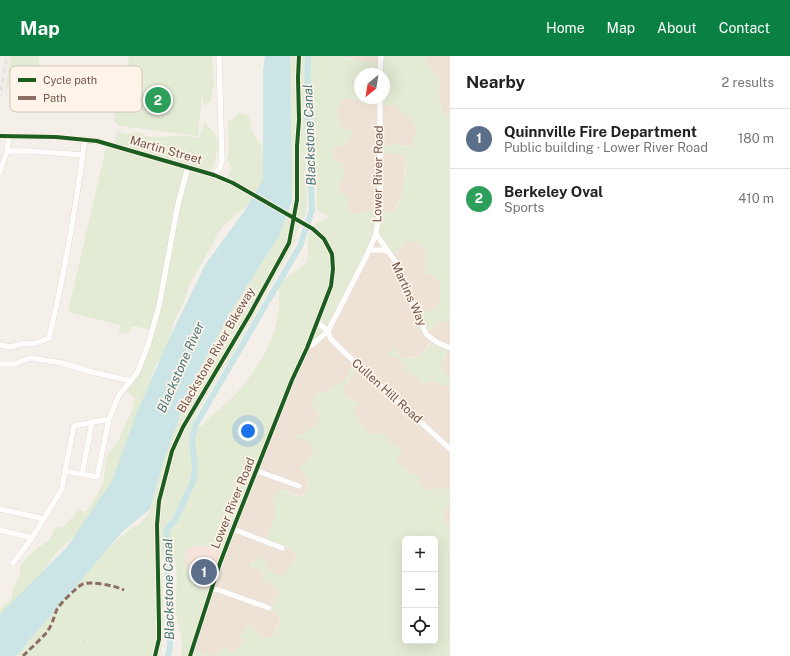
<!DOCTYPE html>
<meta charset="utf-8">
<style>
body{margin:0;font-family:"Public Sans",sans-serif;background:#f6f6f6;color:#202124}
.controls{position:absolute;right:12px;bottom:12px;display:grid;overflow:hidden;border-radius:6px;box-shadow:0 4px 16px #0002}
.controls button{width:36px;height:36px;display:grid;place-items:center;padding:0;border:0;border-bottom:1px solid #e0e0e0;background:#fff;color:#202124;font:20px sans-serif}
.compass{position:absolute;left:354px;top:12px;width:36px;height:36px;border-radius:50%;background:#fff;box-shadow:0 4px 16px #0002;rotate:210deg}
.you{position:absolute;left:248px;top:375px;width:14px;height:14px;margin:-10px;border:3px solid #fff;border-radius:50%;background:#1a73e8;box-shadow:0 0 0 6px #1a73e833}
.badge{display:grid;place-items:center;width:26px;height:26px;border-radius:50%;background:#0b8043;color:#fff;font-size:13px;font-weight:700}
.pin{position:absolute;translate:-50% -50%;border:2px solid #fff;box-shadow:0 1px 4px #0006}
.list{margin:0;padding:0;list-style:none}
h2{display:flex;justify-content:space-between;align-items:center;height:52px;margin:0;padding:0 16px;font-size:17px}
h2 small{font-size:13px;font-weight:400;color:#757577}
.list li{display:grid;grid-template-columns:26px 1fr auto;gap:12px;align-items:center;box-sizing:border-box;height:60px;padding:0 16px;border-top:1px solid #e0e0e0}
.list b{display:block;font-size:15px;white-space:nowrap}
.list p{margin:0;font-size:13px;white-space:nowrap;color:#757577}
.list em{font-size:13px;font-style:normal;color:#757577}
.icon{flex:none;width:22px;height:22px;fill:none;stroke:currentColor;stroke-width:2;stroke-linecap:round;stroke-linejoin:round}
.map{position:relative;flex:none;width:450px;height:600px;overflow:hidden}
header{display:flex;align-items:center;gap:24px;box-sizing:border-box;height:56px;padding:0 20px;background:#0b8043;color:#fff}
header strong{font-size:19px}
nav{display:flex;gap:22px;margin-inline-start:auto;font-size:14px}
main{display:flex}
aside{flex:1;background:#fff}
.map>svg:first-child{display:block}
</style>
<header>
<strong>Map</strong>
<nav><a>Home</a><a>Map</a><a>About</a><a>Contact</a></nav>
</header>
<main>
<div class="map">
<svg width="450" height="600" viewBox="0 0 450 600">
<rect width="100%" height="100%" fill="#f5efe9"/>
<path fill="#eee1d6" d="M342,0H381L378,6L358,5L350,2L345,3Z
M425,0H450V62L443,56L437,36L440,23L434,18L425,4Z
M347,42L356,44L366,49L379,48L381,49H394L415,66L417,78L410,90H379L404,99L406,104L404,116L405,125L402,134L403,140L392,157L379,155L354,158L348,152V146L346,141L339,134L338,131L343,121L345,119L343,108L336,105L333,100L335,92L339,89H344L353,76L344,74L340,70L341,65L337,61V54L341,44Z
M374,183L385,191L393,199L405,187L411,184L415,185L425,192L427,197L425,203L427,205V209L430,218L439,224L440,228L439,234L441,241L435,252L419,260L429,274L440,266H447L450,261V321L443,316L441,310L446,299L433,282L420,300H413L408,303H405L400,300L396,293L400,304L405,311V315L418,322L424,328L430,324L442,330L447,329L450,330V433L449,434L439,430L431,435L422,432L419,426L397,408V403L402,393L389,386L385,378H371L360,368L353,353L360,348L347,341L343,338V332L349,324L354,314L359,309L350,314L347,321L340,328L335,329L313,345V352L320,359V363L317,370L313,372H310L305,378L301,379L302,382L311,387L314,394L305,409V419L308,432L306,436L300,440L295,439L284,434L275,450V462L266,482L283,489L295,496L296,499L291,510L283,519L278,520L268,515L265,510L257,504L252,506L250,510L260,514L263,517L262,524L269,527L277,533V539L272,549L268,550V552L277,558L280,562L278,568L274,578L270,581L265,582L256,577L253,572V569H249L240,579L242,583L243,587L236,595L208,600L193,593L220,510L297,308L361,207Z
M450,439V470H449L445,469L443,463L449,447L448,442Z"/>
<path fill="#f5e3dc" d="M193,489H202L225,497L212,536L198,531L194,522L186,511L185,504L186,494Z"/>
<path fill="#e3ebd4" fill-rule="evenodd" d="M11,0H39L40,17L27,27L23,47L21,30L19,24H13L5,35Z
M129,0H206V7L207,0H212L214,31L212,34L211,45L204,50L202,38L198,80L119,70L114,65L117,24L123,17H127Z
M287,0H342L345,3C353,1 358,8 364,4L366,6H378L381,0H425C426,9 434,16 440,23C437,39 437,51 450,62V261L447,266H440L427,275L419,260L435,252L441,241L439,234L440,228L439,224L430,218L422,219C425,213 429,208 425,203L427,197L425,192C407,180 407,185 393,199L385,191L374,183L325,274L303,298L225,497C211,492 200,484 186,494C183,516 191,514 198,531L212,536L194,593L208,600H181C185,583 177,573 176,557C175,536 182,502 166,486C158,501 163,521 163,538C164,558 164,580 160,600H13L85,515L119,482L130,473L139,469L147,460L151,452L153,431L177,359L233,243L290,157C296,140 291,129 290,111C289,87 291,62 291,37C290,25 287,13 287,0ZM360,18H384V42H360ZM347,42L356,44L366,49L379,48L381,49H394L415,66L417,78L410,90L405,91L397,87L392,90H379V96L401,98L404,99C408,109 403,124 402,134C402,139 403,137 402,141C401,147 396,152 392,157C384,155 375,154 366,155C362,155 360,158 354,158L348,152C348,149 349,146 347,142C343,136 335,136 340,127C342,124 342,122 346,119L343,107L336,105L333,100L335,92L339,89C349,89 350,84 354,76L344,74L340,70L341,65L337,61C336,52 339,45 347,42ZM310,96C319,109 316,138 317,154L329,161L325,164L316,167L308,180V200L306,207L287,221L279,229C279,239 280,249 278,259C272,297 242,337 212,359C207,363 202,372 196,372L193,369L196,358L234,295L297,183H294L305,160L307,149L306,104L307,98Z
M239,57L248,59C251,69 253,83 262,89L265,120L258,140L252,147L241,154L223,170L216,179L214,186L190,227L183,248L174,265L168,290L155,311L128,400L80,475L58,495L32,529L0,565V553L12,542V535L20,519V510L31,497L49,484L56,470L62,472L79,454L85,456L92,448L103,427L107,400L119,383L133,351L135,342L125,334L132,326L151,274L133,270L131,271L129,278L119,276L120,269L68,256L107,87L114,88L117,75L126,78L139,76L148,81L188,80L199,82L205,66C208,70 212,74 215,78C222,88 214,106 211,116L226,122L232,113L227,105L229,90L228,65L237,60Z
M434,282L449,291L441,310L443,316L450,321V330L447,329L442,330L430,324L425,328L418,322L405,315V311L400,304L388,298L393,290C396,293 397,298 401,301C406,305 413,300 420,300L427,292Z
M358,307L359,309C353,316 349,324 343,332C344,342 352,345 361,348L353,353L360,368L371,378H385L389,386L402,393L397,403V408L420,421L419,426L422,432L431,435L438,430L449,434L450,433V439L448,442C450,453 441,457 445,469L450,470V600H210L218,598L224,590L231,596L236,595L243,587L242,583L240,580L249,569L252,568C254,575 263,586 271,580C277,576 279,568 280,562L277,558L268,552V550L272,549L277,539V533L270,527L264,526L262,524L263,517L260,514L250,510L260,499L263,503H267L265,510C269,516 275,520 283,519L291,510L296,499C291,488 275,488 266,482C272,469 278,458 272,444L279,433C285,435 295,441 301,440C314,436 305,416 299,410C308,408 310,402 314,394C312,386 305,382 297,382L294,379L296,378C303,380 305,378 310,372H313L317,370L320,359L313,352V345L317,335L327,336L335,329L340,328L347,321L350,314ZM405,483H435V585H405Z"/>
<path fill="#cbe4e5" d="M265,0H290L292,145L280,178L233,252L191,330L163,406L150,453L123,475L16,600H0V559L4,554L67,491L112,425L138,354L169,283L205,209L243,157L263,124V15Z"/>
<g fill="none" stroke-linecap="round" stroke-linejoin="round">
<path stroke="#cbe4e5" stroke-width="6" d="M168,600L170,591V570L166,488L167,473L175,464L193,426L195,412L192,383L196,368L300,190L312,154L307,40L308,0"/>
<g stroke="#d4cbc6" stroke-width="6">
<path id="minor" d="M380,18L381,0
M0,80L56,81L97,85L214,119L233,127L313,173L324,183L332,198L333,213L331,230L307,292L292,324L233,473L220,507L190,600
M9,80L7,95H30L83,99
M0,116L7,95
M214,119L219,113L222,106L219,0
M376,178L397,208L420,266L427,279L438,287L450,292
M369,194H382L387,195
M317,266L328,275L331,283L345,297L450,393
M0,289L11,291L20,288L37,287L49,282C65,216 76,150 85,83
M307,292L312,289L328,275L366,201L376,178L380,150V42
M0,308H15L30,302L62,307L92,316L131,325
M109,363L97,421L65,415L74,370L109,363L119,339L137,317L148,289L159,250L178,148L188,111
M257,415L299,430
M82,418L92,366
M0,453L44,463
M233,473L282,492
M0,474L32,482
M13,507L32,482L62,433L65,415
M213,532L269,552"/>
</g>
<path stroke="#d6ceca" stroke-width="1" stroke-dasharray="1 3" stroke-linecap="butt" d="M78,600L88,574L95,563L132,526L157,517"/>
<use href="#minor" stroke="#fefdfc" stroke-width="5.5"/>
<g stroke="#e3e1e4" stroke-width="3">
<path id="rail" d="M0,39L7,0"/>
</g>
<use href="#rail" stroke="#fef4e9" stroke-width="1.5" stroke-dasharray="4.5" stroke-linecap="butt"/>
<path stroke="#8d6e63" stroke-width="3" stroke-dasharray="6 3" stroke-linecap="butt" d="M23,600C31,592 40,584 47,576C52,569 54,561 57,553C61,547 75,533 81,529C89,524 116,530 124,534"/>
<g stroke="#fef4e9" stroke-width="6">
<path id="cycleway" d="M0,80L56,81L97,85L214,119L233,127L313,173L324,183L332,198L333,213L331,230L307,292L292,324L233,473L220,507L190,600
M155,600L159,583V568L157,469L159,445L172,395L183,371L250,258L289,187L297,144V90L299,64L298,22L299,0"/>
</g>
<use href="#cycleway" stroke="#1b5e20" stroke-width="4"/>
</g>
<g text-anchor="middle" stroke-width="3.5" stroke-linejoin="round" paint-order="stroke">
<g font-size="12" fill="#71554b" stroke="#fef4e9">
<text transform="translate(166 94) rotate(16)" y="4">Martin Street</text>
<text transform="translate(378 118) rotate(-89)" y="4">Lower River Road</text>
<text transform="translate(409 238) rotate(66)" y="4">Martins Way</text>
<text transform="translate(216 294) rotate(-60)" y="4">Blackstone River Bikeway</text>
<text transform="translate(387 335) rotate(42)" y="4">Cullen Hill Road</text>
<text transform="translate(233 447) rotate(-68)" y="4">Lower River Road</text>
</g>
<g font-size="13" font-style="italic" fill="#43777c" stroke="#fef4e9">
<text transform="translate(309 79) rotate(-92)" y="5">Blackstone Canal</text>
<text transform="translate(180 311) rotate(-66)" y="5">Blackstone River</text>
<text transform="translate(168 533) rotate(-91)" y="5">Blackstone Canal</text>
</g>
</g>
<rect x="10" y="10" width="132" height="46" rx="6" fill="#fef4e9" stroke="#d4c4ba" stroke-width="1"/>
<rect x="18" y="22" width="18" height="4" fill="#1b5e20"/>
<rect x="18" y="40" width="18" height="4" fill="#8d6e63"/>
<g font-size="11" fill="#71554b">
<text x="43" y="28">Cycle path</text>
<text x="43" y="46">Path</text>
</g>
</svg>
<div class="controls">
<button>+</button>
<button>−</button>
<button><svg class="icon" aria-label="locate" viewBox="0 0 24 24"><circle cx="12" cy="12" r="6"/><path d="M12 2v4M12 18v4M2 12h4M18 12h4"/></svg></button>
</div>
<svg class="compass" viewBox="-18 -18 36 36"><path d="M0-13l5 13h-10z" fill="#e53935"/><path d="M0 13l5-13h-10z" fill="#757577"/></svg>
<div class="you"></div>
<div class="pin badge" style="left:204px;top:516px;background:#5c6f8a">1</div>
<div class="pin badge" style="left:158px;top:44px;background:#2e9e5b">2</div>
</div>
<aside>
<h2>Nearby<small>2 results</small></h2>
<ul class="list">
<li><span class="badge" style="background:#5c6f8a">1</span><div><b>Quinnville Fire Department</b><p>Public building · Lower River Road</p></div><em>180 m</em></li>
<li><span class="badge" style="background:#2e9e5b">2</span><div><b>Berkeley Oval</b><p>Sports</p></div><em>410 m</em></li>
</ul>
</aside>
</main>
